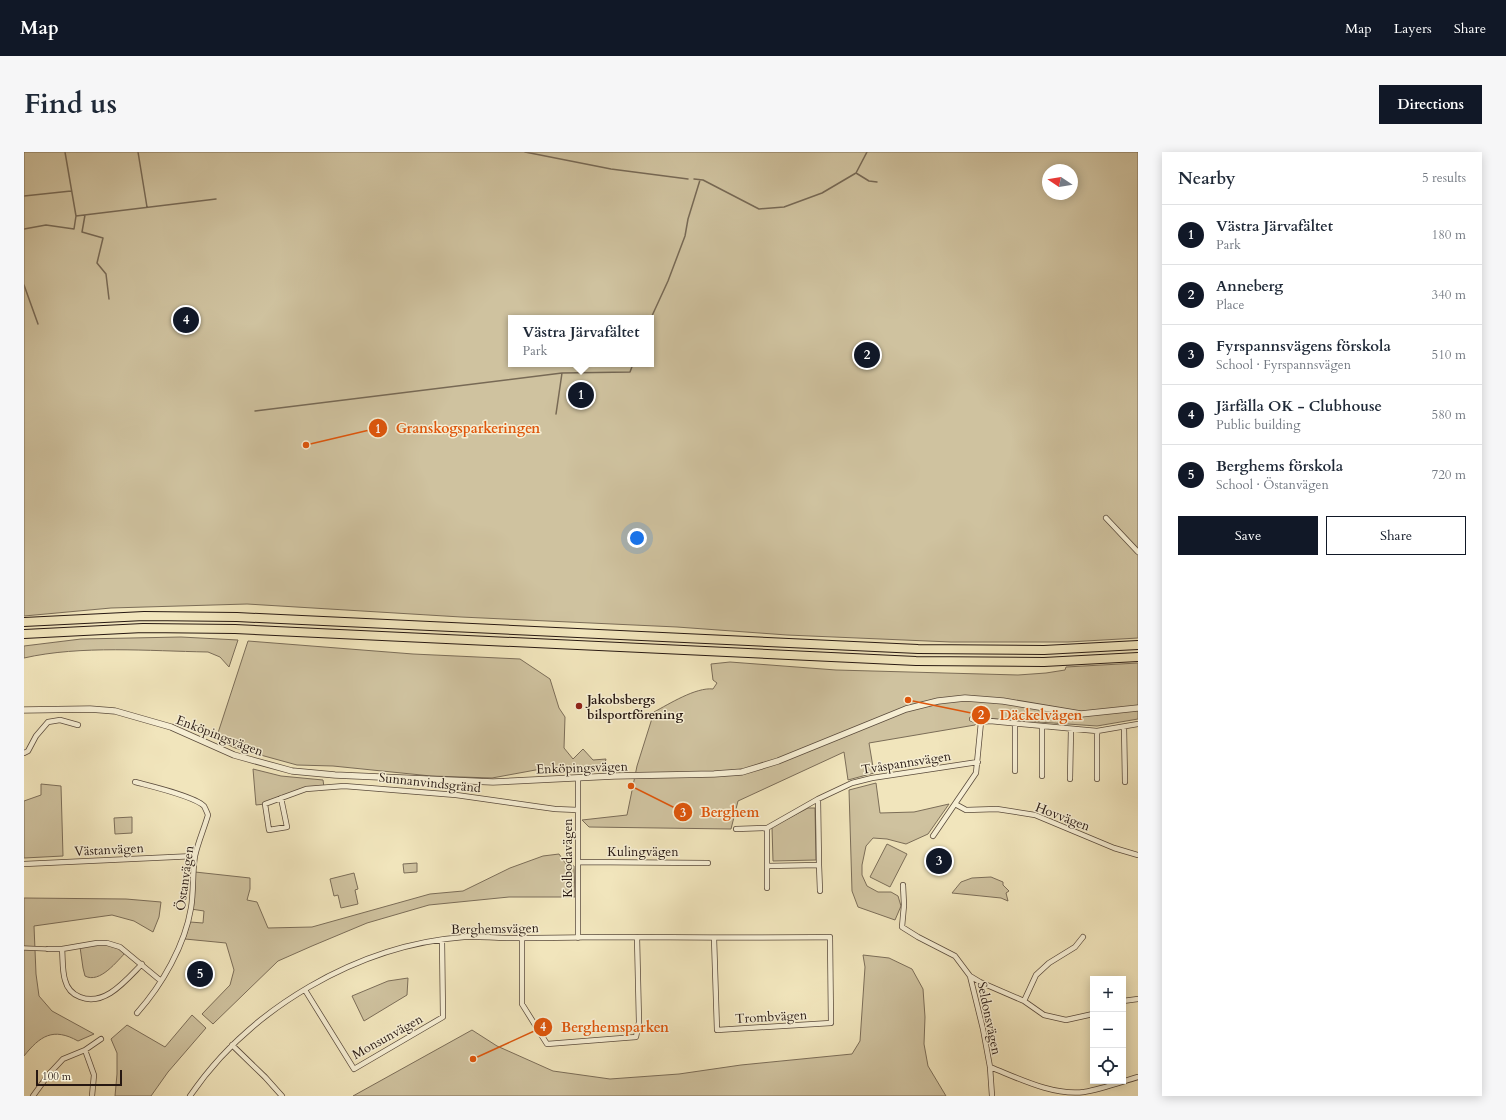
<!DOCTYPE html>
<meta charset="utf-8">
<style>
body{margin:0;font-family:Cardo,serif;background:#f6f6f7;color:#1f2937}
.controls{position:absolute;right:12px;bottom:12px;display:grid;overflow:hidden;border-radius:0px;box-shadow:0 2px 10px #0003}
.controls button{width:36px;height:36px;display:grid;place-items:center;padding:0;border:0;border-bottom:1px solid #e0e1e3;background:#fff;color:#1f2937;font:20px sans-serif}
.compass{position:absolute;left:1018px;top:12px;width:36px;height:36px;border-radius:50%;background:#fff;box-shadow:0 2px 10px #0003;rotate:282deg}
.scale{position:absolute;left:12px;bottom:10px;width:86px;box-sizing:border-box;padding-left:4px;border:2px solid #271812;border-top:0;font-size:11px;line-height:14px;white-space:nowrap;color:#271812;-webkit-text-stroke:3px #f6eed3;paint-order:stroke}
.you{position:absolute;left:613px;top:386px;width:14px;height:14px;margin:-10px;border:3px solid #fff;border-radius:50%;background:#1a73e8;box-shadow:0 0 0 6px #1a73e833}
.badge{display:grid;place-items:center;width:26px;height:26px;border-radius:50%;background:#111827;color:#fff;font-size:13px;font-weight:700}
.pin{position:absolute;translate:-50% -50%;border:2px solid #fff;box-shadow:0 1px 4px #0006}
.popup{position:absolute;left:484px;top:163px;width:146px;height:52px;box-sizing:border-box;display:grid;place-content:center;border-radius:0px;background:#fff;filter:drop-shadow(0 1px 3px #0005);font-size:13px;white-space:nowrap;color:#747a83}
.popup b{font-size:15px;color:#1f2937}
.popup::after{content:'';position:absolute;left:50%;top:100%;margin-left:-8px;border:8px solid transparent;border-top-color:#fff}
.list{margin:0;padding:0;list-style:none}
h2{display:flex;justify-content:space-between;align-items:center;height:52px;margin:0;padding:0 16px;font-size:17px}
h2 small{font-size:13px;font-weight:400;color:#747a83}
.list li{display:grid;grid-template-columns:26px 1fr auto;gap:12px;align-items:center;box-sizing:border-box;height:60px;padding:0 16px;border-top:1px solid #e0e1e3}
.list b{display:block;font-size:15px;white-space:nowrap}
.list p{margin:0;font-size:13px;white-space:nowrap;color:#747a83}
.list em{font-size:13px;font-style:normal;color:#747a83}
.actions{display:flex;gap:8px;padding:12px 16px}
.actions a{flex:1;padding:9px 0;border:1px solid #111827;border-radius:0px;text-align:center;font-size:14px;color:#111827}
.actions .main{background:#111827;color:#fff}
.icon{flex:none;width:22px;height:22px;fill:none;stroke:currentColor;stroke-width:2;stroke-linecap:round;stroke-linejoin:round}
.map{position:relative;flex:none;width:1114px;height:944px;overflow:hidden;border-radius:0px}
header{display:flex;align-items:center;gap:24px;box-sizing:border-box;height:56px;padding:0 20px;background:#111827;color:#fff}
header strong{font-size:19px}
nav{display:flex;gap:22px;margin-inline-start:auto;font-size:14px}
.intro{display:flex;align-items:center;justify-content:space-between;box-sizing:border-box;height:96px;padding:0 24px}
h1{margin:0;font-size:28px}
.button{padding:10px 18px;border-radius:0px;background:#111827;color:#fff;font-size:14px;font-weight:700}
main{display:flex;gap:24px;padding:0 24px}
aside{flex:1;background:#fff;border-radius:0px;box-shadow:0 2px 10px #0003}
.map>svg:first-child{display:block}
</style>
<header>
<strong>Map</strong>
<nav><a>Map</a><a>Layers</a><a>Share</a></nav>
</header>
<div class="intro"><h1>Find us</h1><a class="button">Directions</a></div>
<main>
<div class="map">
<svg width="1114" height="944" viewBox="0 0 1114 944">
<rect width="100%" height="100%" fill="#f1e5bc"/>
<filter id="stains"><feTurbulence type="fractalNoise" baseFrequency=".005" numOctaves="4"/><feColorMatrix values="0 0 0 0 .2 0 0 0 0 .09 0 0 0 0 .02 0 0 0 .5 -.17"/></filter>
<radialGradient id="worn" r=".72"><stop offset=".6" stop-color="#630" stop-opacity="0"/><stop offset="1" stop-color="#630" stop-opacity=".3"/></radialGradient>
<path fill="#cfc29f" stroke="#7b6d58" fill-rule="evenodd" d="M0,0H1114V486L1044,490H927L763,483L653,475L437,465L223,452L87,456L0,464ZM1024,18H1048V42H1024ZM487,166H627V212H487Z
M157,485L214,488L205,515L196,505L184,500C125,499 57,493 0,506V494L57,487Z
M224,489L389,502L496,507L526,527L535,556L541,565L540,596L549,607L559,597L569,608L582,607L581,611L571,617H517L468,626L407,624L309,614L273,613L211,596L192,587Z
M706,510L812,518L994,523L1022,521L1041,518L1042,515L1114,511V567L1073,574L955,566L951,573L845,591L850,621L824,628L820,600L714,649L707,677L565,675L558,668L603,663L613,614L630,560C645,552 672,535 689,537L693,531L689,528L687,512Z
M229,617L257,624L299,628L300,635L282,637L241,652L232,653Z
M852,631L856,661L890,660L925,652L904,682L882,692L863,687L849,686L842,694L838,713V723L843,734L854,740H867L874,744L877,754L871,768L834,755L828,739L825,638Z
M17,632L37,634L39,704L0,706V649L17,643Z
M784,656H791L792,708L749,709L748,675Z
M108,665V681L91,682L90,666Z
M863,692L883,702L866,735L846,725Z
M535,702L542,712L550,714L551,745H485L405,753L343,771L288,794L254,809L189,872L178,862L206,833L210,818L202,791L161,787L166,770L179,771L180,759L167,757L171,720L226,726V737L223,748L233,750L244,776L288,775L406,742L439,739L486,716L519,704Z
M393,711V720L380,721L379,712Z
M330,721L334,737L331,738L334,752L317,756L314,743L310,744L306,727Z
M967,725L979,730V733L985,739L982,741L984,749L977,746L928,741L937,730L948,726Z
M0,746L102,747L137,750L135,765L129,780L110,769L88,763L10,774L12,822L15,844L28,859L70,882L54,889C29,875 16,884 0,904Z
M83,791L103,799C93,809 76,832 61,824L59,816L56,795Z
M839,803L865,806L888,817L899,837L901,865L900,892L904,914L922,944H329L448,878L473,894L529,919L586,927L655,922L717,913L828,902L836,889L841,815Z
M384,826L383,843L340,869L328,844L364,829Z
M168,863L182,876L144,920L127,944H91L93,922V901L87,887L103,873L141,895Z"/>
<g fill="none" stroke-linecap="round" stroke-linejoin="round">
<path stroke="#776955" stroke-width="1.5" d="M41,0L52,64
M114,0L123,55
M501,0L587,17L664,27
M832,21L845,29L853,30
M670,27L679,28L735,57L760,55L798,41L832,21L843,0
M0,44L47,39
M61,63L58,80L79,86L73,111L82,122L85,147
M0,77L22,73L50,77L52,64L192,47
M0,133L14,172
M627,166L644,129L661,84L664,67L676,28
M231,259L538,221
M532,262L538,221L606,220L609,212"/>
<g stroke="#5a4b3c" stroke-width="5">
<path id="pedestrian" d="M0,796L24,797"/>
</g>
<g stroke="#5a4b3c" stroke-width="6">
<path id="minor" d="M1082,366L1114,400
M948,567L957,570L966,569L1073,579L1114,572
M1100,575L1101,630
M1073,579V627
M0,601L4,599L12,584L24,570L36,568L54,573
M991,619V571
M1018,624V574
M554,626V786
M1046,627L1047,577
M111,630C126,634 170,644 180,654C181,656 183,660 184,663C180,677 174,690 171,704C168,721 170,739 167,756C161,793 138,833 113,861
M257,646L263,675L245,678L241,652L282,637L320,634L432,643L531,657L554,658
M794,647L828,631L848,626L954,610
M931,652L942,658L973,657L1011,663L1090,696L1114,703
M712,677L743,676
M909,684L952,621L957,570
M554,710L684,711
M0,712L171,704
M795,713L796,739
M879,733L880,753L878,775L894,785L931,804L946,824L959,877L966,915L968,944
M743,736V676L794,647L795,713L743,714
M498,786V852L523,892L612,885L615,870L613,785
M24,797H38L73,791H83L96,795L137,829
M38,797C39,807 38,818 41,828C43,836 48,842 56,845C81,855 102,828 118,812
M946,824L956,830L1000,849L1020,863L1042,868L1069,862
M281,838L330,917L419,865L418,788
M1000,849L1012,823L1025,811L1051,795L1059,785
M1099,849L1114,847
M208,893L241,925L258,944
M61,898L70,923L68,944
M966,915C994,926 1029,944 1060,940C1078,937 1097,930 1114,925
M9,944L25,922L39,907L61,898L77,887
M166,944C226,856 334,793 440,785C454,784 468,786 482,786C510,786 538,786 566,785C646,785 726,786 806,785L807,871L693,878L690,786"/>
</g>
<g stroke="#5a4b3c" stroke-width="7">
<path id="tertiary" d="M0,558L66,557L91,559L147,575L210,603L268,619L311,623L469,630L590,624L690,622L718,620L754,609L882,557L914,549L941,546L979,549L1057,562L1114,556"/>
</g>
<g stroke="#271812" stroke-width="10">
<path id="motorway" d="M0,470L120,464L213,465L894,497L1020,498L1114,493
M0,482L119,476L211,477L892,509L1020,510L1114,505"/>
</g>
<use href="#pedestrian" stroke="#f6eed3" stroke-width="3.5"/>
<use href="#minor" stroke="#f6eed3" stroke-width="4.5"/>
<use href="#tertiary" stroke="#f6eed3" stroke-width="5.5"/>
<use href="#motorway" stroke="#f1e5bc" stroke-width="8"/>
</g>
<circle fill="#8f2418" stroke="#f6eed3" stroke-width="1.5" cx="555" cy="554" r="4"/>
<g text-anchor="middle" stroke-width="3" stroke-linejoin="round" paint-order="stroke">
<g font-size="13" font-weight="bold" fill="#271812" stroke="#f6eed3" text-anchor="start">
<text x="563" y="552">Jakobsbergs<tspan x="563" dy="15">bilsportförening</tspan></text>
</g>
<g font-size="13" fill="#271812" stroke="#f6eed3">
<text transform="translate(196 583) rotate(21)" y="5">Enköpingsvägen</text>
<text transform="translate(882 610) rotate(-9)" y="5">Tvåspannsvägen</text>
<text transform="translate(558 615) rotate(-2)" y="5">Enköpingsvägen</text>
<text transform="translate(406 630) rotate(6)" y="5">Sunnanvindsgränd</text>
<text transform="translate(1039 664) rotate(21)" y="5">Hovvägen</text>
<text transform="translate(85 697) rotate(-3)" y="5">Västanvägen</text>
<text x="619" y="704">Kulingvägen</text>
<text transform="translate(543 706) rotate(-90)" y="5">Kolbodavägen</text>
<text transform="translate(160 726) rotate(-82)" y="5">Östanvägen</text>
<text transform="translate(471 776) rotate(-1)" y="5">Berghemsvägen</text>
<text transform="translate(747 864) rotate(-3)" y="5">Trombvägen</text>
<text transform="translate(966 866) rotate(78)" y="5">Seldonsvägen</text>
<text transform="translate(363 884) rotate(-29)" y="5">Monsunvägen</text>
</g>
</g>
<path fill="none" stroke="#de560c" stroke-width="1.5" d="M282 293L354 276M884 548L957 563M607 634L659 660M449 907L519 875"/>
<g fill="#de560c" stroke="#f6eed3" stroke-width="1.5">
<circle cx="282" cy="293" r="4"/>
<circle cx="884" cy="548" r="4"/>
<circle cx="607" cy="634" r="4"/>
<circle cx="449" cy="907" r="4"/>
<circle cx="354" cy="276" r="10"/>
<circle cx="957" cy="563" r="10"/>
<circle cx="659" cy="660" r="10"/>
<circle cx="519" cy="875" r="10"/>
</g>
<g font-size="12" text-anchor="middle" font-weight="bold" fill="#fff">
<text x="354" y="281">1</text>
<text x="957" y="567">2</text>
<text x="659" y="665">3</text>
<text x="519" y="879">4</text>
</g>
<g font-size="14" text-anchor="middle" font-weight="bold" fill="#de560c" stroke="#f6eed3" stroke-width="3" stroke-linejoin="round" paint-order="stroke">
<text x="444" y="281">Granskogsparkeringen</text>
<text x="1017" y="568">Däckelvägen</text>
<text x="706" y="665">Berghem</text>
<text x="591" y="880">Berghemsparken</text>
</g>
<rect width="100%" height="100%" filter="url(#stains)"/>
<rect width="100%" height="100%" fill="url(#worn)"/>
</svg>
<div class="controls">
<button>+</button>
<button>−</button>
<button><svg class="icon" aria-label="locate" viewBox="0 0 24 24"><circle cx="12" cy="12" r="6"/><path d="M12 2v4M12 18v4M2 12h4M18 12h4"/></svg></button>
</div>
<svg class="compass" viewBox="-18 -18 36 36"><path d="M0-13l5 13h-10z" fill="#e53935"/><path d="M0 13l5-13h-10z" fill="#747a83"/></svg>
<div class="scale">100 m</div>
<div class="you"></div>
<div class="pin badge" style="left:557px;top:243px">1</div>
<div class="popup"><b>Västra Järvafältet</b>Park</div>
<div class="pin badge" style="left:843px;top:203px">2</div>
<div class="pin badge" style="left:915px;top:709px">3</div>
<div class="pin badge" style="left:162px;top:168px">4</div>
<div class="pin badge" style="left:176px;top:822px">5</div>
</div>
<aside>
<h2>Nearby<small>5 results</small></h2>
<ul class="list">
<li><span class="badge">1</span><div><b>Västra Järvafältet</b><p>Park</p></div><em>180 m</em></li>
<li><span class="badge">2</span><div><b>Anneberg</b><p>Place</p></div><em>340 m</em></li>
<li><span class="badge">3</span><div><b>Fyrspannsvägens förskola</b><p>School · Fyrspannsvägen</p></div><em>510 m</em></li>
<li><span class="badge">4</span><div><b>Järfälla OK - Clubhouse</b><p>Public building</p></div><em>580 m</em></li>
<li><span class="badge">5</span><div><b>Berghems förskola</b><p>School · Östanvägen</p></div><em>720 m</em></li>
</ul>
<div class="actions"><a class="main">Save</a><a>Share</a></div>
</aside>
</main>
